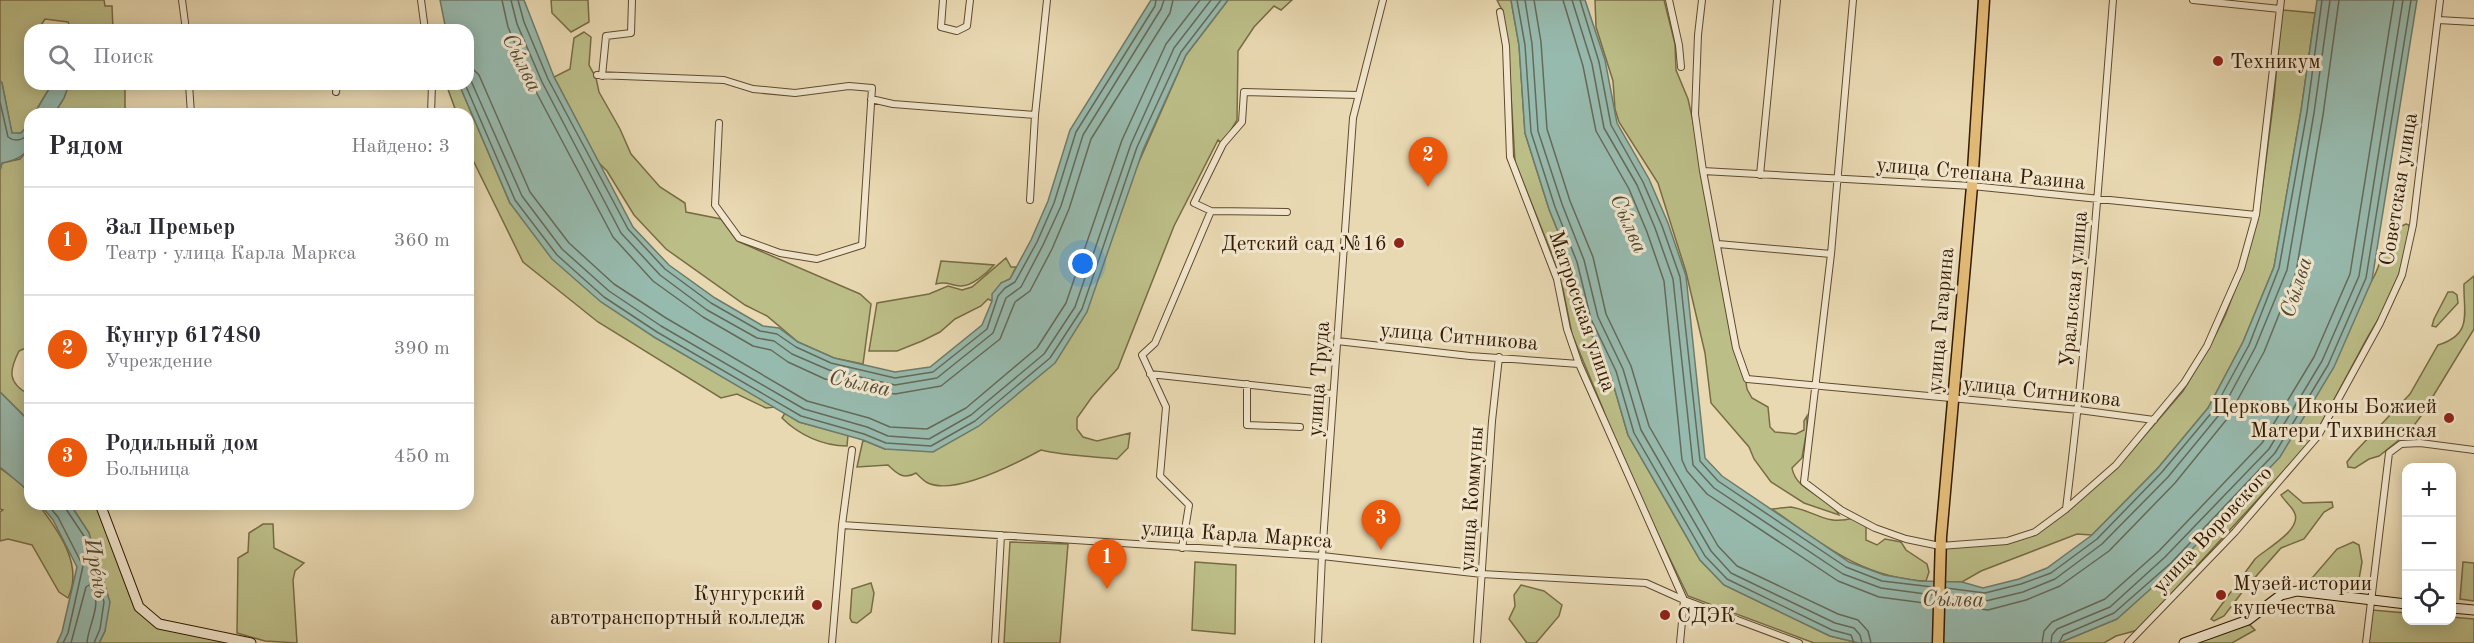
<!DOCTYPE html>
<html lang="ru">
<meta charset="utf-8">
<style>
body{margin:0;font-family:"Old Standard TT",serif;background:#f7f7f7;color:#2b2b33}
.controls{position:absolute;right:18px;bottom:18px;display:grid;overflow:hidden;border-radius:12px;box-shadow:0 3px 15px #0003}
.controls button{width:54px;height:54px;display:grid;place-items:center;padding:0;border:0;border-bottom:2px solid #e1e1e2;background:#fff;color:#2b2b33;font:30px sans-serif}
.you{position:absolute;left:1083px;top:264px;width:21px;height:21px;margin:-15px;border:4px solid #fff;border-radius:50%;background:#1a73e8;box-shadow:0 0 0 9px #1a73e833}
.badge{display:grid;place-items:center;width:39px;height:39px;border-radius:50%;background:#ea580c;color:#fff;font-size:20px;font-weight:700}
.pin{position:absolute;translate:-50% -50px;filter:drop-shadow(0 2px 3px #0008)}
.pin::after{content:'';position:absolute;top:32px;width:21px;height:18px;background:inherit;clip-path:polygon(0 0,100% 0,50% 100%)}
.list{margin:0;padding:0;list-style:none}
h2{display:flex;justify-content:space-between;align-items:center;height:78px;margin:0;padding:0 24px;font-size:26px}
h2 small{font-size:20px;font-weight:400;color:#7c7c81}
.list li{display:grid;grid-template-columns:39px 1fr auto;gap:18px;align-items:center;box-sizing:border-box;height:108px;padding:0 24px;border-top:2px solid #e1e1e2}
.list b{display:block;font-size:22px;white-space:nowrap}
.list p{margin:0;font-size:20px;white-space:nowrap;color:#7c7c81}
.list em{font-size:20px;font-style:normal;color:#7c7c81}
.icon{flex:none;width:33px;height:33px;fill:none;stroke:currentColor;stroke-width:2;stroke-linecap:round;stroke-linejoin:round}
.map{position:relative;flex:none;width:2474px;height:643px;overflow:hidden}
.search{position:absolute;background:#fff;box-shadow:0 3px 15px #0003;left:24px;top:24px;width:450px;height:66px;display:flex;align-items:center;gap:15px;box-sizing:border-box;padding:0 21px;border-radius:18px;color:#7c7c81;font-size:22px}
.panel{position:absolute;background:#fff;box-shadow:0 3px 15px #0003;left:24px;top:108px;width:450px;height:402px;border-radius:18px}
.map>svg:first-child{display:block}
</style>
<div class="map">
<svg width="2474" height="643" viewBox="0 0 2474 643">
<rect width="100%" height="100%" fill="#e9d9b2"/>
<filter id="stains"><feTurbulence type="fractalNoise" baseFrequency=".00333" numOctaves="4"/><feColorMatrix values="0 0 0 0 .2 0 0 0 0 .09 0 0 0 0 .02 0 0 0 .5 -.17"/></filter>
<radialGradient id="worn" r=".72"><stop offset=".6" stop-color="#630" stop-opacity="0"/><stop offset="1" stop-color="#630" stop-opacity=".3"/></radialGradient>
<path fill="#bcbe88" stroke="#786c44" stroke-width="1.5" d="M0,0H104L105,6H112L113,30H71L68,22L45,19L38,30H30V84H52L34,114H30L29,125L21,133L12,134L2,83L0,81Z
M551,0H588L589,22L571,32L552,13Z
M1228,0H1292L1281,10L1274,6L1254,27L1238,51L1237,120L1223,144L1218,140L1174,226L1118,368L1092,397L1077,418V429L1083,437L1097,441L1130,433L1128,448L1117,459C1092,456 1066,456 1041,450C1017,463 952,497 926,482C923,480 919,476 916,473C904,480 897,474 888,465L857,467L863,440L885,449L1130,182L1186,55Z
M1497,0H1511L1519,45L1525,133L1549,209L1571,264L1585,321L1610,373L1628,435L1700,560L1724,585L1830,636L1859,643H1814L1688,596L1619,454L1603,409L1572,334L1563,289L1551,252L1515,162L1509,61L1501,8Z
M1595,0H1664L1675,44L1676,70L1688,99L1694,126L1730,324L1731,339L1744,369L1747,389L1752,398L1768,407L1770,427L1775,432L1796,434L1804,430V421L1807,416V429L1802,458L1792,468C1796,492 1828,495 1839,515L1804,503L1771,482L1754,459L1749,447L1711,403L1705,353L1686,272L1658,183L1619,122L1615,109L1613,81L1596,27Z
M2282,10L2315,13L2301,111L2274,267L2243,342L2208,408L2158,468L2092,535L2077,534L1981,571L1962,582H1944L1943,547L2009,543L2053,521L2117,468L2183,391L2211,344L2225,316L2245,264L2259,214L2274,98Z
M584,32L591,37L589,65L596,78L599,92L620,129L631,154L660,187L685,203L686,212L721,219L737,241L860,294L871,304L863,364L834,358L798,342L767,316L745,305L666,249L634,215L607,171L599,163L554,77L570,69L574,38Z
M69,84H125V112L54,114L64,98Z
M446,84H459L510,203L654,337L775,407L766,408L737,394L721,398L598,322L523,262L468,150V114H457Z
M30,147V204L25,236L27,244L30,247V346L19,351C9,371 7,383 30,395V432L27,419L0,392V170L2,163L20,159Z
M2406,224L2409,225L2410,233L2397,281L2385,308L2367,338L2315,435L2304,449L2138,630L2116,636L2104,643H2059L2117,619L2372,280C2384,262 2382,233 2406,224Z
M1006,258L1011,267H1016L1010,279L1001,283L992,301L988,299L981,306L955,319L940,332L922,341L897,351H869L877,303L929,294L948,286L962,290L972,287Z
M941,261L994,265C987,273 971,287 960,286C951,285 946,281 936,284Z
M2474,276V329L2421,416L2409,432L2379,456L2369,459L2355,468L2348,467L2347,462L2354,453L2410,394L2438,345C2474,334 2463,312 2464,284Z
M2448,292H2453L2457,295L2458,303L2436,327L2432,326L2434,319Z
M785,413L799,422L848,435L847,446C823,446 799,435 782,418Z
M0,468C13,478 30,486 30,504H38C58,530 84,565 68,598L59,592L32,545L8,539L0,541V512L3,510L0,509Z
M2288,490L2303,503L2332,502L2333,507L2324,512L2304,539L2281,548L2243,591L2224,616L2214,621L2211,619L2255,559C2264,550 2301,531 2295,514C2293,507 2285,502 2281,495Z
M70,504H95L139,612L231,643H99L105,631L89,533Z
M1791,507C1816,511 1826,526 1853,518L1866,527V540L1877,545L1885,539L1901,542L1906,550L1927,564L1929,572L1926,581C1862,578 1822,544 1772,509Z
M263,524H273L274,548L304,563L295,571L293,580L297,643L265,641L237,633L238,558L248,552L249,533Z
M1010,542L1068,544L1060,643H1004Z
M2353,542L2359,545L2362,562L2358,585L2319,583L2312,578L2337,549Z
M1195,562L1236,565L1235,634L1192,630Z
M2463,562L2474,563V601L2460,599Z
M871,583L874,593L871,612L857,623L852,622L850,618L852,589Z
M1521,585L1544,591L1562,605L1559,616L1536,643H1527L1509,619L1515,606L1514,595Z
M2372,610L2406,613V620H2452V617L2474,619V643H2368Z
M2245,625H2250L2255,630L2232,643H2193Z"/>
<path fill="#97baae" stroke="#6f7a69" stroke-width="1.5" d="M440,0H524L554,77L633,227L669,265L715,298L763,326L779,328L798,342L834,358L895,372L930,367L982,325L992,301V294L1001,283L1010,279L1031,240L1048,201L1070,130L1151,0H1228L1186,55L1143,150L1087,312L1055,363L979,426L933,452L885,449L863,440L799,422L654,337L601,302L552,259L510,203L459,84H468V30H446Z
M1511,0H1585L1605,60L1617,123L1649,179L1668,223L1686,276L1705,458L1722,476L1849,562L1884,575L1919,581L1962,582L1983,588L2019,579L2047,568L2092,535L2158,468L2208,408L2243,342L2274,267L2301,111L2317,0H2417L2372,280L2334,367L2280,457L2175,567L2117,619L2059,643H1859L1830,636L1724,585L1700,560L1628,435L1610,373L1585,321L1571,264L1549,209L1525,133L1519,45Z
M0,81L2,83L12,133H21L30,123C30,150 30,157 2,163L0,170Z
M52,84H69L64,98L54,114H34Z
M0,392L27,419L30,432V492L0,467Z
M40,504H70L89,533L110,602L105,631L99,643H57L62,632L77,567L53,520Z"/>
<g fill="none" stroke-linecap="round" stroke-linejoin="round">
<path stroke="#656a58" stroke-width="1.5" d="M502,0L508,27L533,86L613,237L653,281L703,317L753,346L771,350L788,362L825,379L895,394L941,386L1000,339L1015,302L1030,291L1052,249L1069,209L1091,139L1170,13L1173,0
M511,0L517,24L542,82L621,233L660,275L707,310L757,338L774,341L792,354L829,370L895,385L937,378L993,333L1006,298L1021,287L1043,245L1061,206L1083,135L1161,9L1164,0
M518,0L524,22L548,79L628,229L665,269L711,303L760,331L777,334L796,347L831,363L895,378L933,372L987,329L998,296L1005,288L1015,282L1037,242L1054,203L1076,132L1155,6L1156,0
M1517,0L1525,45L1531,132L1555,207L1577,262L1591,319L1616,371L1634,433L1705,556L1727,579L1832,630L1851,635L1854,643
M1525,0L1532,44L1538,131L1562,204L1584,260L1598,317L1623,369L1641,430L1711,551L1731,573L1835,623L1854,628L1860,635L1862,643
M1534,0L1541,42L1547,129L1570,201L1593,257L1606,314L1631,366L1649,426L1718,546L1737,566L1838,614L1858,620L1868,631L1871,643
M1563,0L1583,66L1596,131L1629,189L1647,232L1664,281L1682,460L1687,471L1707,494L1838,581L1879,597L1932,604
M1572,0L1592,64L1604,128L1637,185L1655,228L1673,279L1693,465L1714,488L1843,574L1881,588L1933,595
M1580,0L1599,62L1611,125L1643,182L1662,226L1680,277L1700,461L1718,481L1846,567L1882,581L1933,587
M468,64L479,75L530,192L569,243L614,284L666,318L807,401L869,418L890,427L927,429L966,408L1037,348L1066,303L1122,140L1166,44L1200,0
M468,74L522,196L562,249L609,291L661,326L804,409L867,427L888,436L929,439L971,415L1044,354L1075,307L1131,144L1174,48L1211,0
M465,84L515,200L557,255L604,297L657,332L801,416L864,434L886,443L931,446L975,421L1050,358L1082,309L1137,147L1181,52L1221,0
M0,102L8,137C16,143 24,139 30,133
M47,504L58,517L83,566L68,633L63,643
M65,504L66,509L84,536L104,602L100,629L94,643
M1946,588L1985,593L2021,584L2051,573L2097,539L2162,472L2213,411L2249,345L2279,268L2307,112L2322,0
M1946,595L1986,601L2023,592L2055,579L2102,544L2168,477L2219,415L2255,348L2287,270L2314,113L2330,0
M1946,604L1988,610L2026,600L2060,586L2109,551L2175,483L2227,419L2264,352L2296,272L2323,115L2339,0
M71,643L86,587L89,585C105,602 88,624 87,643
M2042,643L2044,631L2052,622L2105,599L2159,551L2262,443L2314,357L2350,274L2394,0
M2051,643L2052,635L2057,629L2110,607L2165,557L2269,449L2322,361L2359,276L2403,0
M2059,643L2063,635L2114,613L2171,563L2275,453L2328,365L2366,278L2411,0"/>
<g stroke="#604a2d" stroke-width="8">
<path id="street" d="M182,0L186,30
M421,0L425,30
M943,0L941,27L957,31L967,26L970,0
M1669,0L1679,45L1681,67
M1702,0L1698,35L1695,114L1703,171L1736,348L1747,379L2079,410L2154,420
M1853,0L1831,254L1804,482L1841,510L1875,528L1906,539L1940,546L2007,541L2035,532L2066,509L2116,465L2184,383L2207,346L2241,269L2256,215L2281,0
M2193,0L2280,9
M1500,12L1506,46L1510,157L1557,279L1567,329L1579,364L1684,600L1680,643
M2438,20L2474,22
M597,75L724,80L753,89L795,93L849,86L872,88L862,245L817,259L780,253L739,238L715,205L719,123
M602,76L606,36L631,33L632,0
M189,84L191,114
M336,92L337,84
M871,99L893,104L1035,115
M431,114L432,84
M1703,171L1972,186L2256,215
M1760,175L1777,0
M1030,200L1035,115L1047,0
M1211,211L1287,212
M1718,244L1831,254
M1337,341L1470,356L1579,364
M1150,374L1333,394
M1247,384V425L1300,427
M2066,509C2087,339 2100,170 2113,0
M842,525L1322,556L1482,574L1646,583L1684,600L1799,643
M1182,548L1189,505L1160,476L1166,407L1142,355L1155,343L1211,211L1194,203L1223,144L1242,122L1244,92L1358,95
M832,643L842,525L852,450
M995,643L1001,535
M1318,643L1322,556L1353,118L1383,0
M1477,643L1492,421L1499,357
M2128,643L2235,532L2318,436L2380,323L2402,275L2413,225L2440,0
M2366,643L2389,453L2401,444L2420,443L2474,450"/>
</g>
<g stroke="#331a01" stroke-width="11">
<path id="secondary" d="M100,504L139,607L159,624L251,643
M2452,608L2474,610
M2184,643L2248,620L2281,595L2297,591L2406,604"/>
</g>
<g stroke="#331a01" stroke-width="13">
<path id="primary" d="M1938,643L1941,537L1972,186L1984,0"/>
</g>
<use href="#street" stroke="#f1e6cd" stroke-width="6"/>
<use href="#secondary" stroke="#f1e6cd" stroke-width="9"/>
<use href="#primary" stroke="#e4bc79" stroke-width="10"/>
</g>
<g fill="#8f2418" stroke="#f1e6cd" stroke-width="2">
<circle cx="2218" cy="61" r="6"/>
<circle cx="1399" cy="243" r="6"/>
<circle cx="2449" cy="418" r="6"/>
<circle cx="2221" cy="595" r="6"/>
<circle cx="817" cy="605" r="6"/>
<circle cx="1665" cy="615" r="6"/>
</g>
<g text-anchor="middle" stroke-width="6" stroke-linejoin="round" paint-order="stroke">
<g font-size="21" fill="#331a01" stroke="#f1e6cd" text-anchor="start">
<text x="2230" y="68">Техникум</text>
<text x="1387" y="250" text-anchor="end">Детский сад №16</text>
<text x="2437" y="413" text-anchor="end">Церковь Иконы Божией<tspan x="2437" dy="24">Матери Тихвинская</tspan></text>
<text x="2233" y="590">Музей истории<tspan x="2233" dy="24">купечества</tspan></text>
<text x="805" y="600" text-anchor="end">Кунгурский<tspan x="805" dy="24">автотранспортный колледж</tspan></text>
<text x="1677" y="622">СДЭК</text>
</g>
<g font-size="21" fill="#331a01" stroke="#f1e6cd">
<text transform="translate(1981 173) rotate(5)" y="7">улица Степана Разина</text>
<text transform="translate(2398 189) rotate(-81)" y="7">Советская улица</text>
<text transform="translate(2073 289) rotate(-85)" y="7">Уральская улица</text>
<text transform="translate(1583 311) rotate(71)" y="7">Матросская улица</text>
<text transform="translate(1940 320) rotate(-85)" y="7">улица Гагарина</text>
<text transform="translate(1459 336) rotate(5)" y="7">улица Ситникова</text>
<text transform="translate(1318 379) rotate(-86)" y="7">улица Труда</text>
<text transform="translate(2042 391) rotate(6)" y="7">улица Ситникова</text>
<text transform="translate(1471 499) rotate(-86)" y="7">улица Коммуны</text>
<text transform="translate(2212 529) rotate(-47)" y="7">улица Воровского</text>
<text transform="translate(1237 534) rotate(4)" y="7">улица Карла Маркса</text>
</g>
<g font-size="22" font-style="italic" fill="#514a35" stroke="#f1e6cd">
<text transform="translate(523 62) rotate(63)" y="8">Сы́лва</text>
<text transform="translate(1630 223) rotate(66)" y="8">Сы́лва</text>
<text transform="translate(2295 287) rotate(-72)" y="8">Сы́лва</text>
<text transform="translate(860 382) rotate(12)" y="8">Сы́лва</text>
<text transform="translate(98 568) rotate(80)" y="8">Ире́нь</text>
<text transform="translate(1953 598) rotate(1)" y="8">Сы́лва</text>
</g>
</g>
<rect width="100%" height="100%" filter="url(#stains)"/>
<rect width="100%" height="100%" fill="url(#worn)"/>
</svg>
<div class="controls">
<button>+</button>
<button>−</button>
<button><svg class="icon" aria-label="locate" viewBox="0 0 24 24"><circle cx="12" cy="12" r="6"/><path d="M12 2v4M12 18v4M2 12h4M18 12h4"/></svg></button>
</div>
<div class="you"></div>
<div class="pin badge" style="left:1107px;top:589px">1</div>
<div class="pin badge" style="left:1428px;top:187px">2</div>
<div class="pin badge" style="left:1381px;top:550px">3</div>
<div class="search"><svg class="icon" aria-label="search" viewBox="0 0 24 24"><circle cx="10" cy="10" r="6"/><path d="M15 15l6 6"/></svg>Поиск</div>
<section class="panel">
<h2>Рядом<small>Найдено: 3</small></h2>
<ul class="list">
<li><span class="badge">1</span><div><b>Зал Премьер</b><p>Театр · улица Карла Маркса</p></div><em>360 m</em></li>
<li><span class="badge">2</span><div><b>Кунгур 617480</b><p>Учреждение</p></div><em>390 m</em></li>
<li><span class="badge">3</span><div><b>Родильный дом</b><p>Больница</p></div><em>450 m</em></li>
</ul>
</section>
</div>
